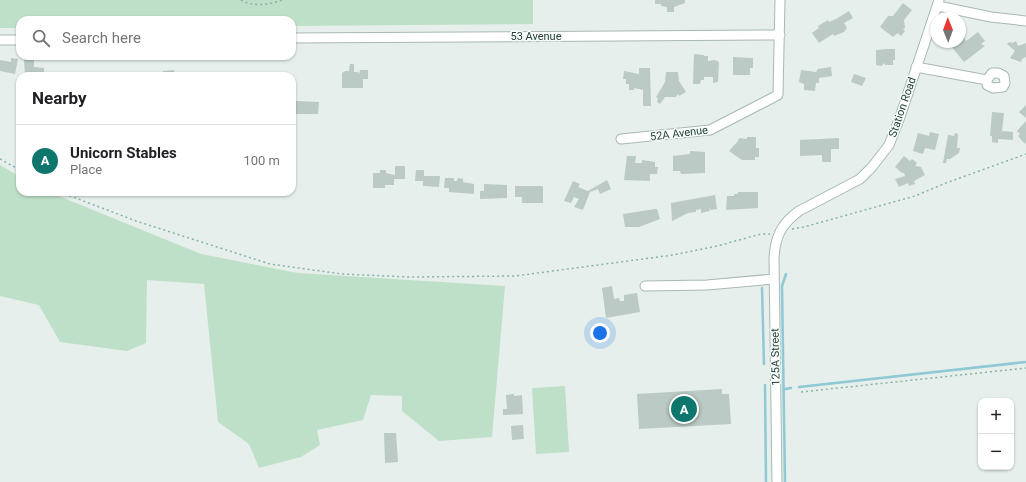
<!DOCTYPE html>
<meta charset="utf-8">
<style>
body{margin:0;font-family:Roboto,sans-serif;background:#f2f2f2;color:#202124}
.controls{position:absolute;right:12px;bottom:12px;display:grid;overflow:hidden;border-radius:8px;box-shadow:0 1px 3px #0004}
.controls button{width:36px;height:36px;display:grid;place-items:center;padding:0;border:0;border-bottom:1px solid #e0e0e0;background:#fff;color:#202124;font:20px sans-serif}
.compass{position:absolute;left:930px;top:12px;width:36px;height:36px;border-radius:50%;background:#fff;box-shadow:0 1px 3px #0004;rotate:359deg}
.you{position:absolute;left:600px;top:333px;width:14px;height:14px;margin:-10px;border:3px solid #fff;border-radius:50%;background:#1a73e8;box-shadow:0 0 0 6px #1a73e833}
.badge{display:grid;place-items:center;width:26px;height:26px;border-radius:50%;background:#0f766e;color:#fff;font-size:13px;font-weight:700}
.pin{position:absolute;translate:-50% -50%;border:2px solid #fff;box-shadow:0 1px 4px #0006}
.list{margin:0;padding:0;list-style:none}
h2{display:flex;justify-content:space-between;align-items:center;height:52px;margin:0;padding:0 16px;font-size:17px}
h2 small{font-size:13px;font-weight:400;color:#757577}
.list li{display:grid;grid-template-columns:26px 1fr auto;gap:12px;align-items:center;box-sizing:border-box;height:72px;padding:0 16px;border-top:1px solid #e0e0e0}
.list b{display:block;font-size:15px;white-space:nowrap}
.list p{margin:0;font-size:13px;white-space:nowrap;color:#757577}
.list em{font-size:13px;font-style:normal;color:#757577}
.icon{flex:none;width:22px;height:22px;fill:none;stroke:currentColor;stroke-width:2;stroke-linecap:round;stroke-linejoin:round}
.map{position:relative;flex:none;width:1026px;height:482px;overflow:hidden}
.search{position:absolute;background:#fff;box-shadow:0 1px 3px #0004;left:16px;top:16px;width:280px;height:44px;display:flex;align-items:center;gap:10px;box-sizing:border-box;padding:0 14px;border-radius:12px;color:#757577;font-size:15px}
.panel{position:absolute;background:#fff;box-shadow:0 1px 3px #0004;left:16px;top:72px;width:280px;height:124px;border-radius:12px}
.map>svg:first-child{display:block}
</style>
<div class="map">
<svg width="1026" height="482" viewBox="0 0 1026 482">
<rect width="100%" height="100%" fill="#e6efeb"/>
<path fill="#bfe0c8" d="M0,0H533V24L292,26V20H20V28H0Z
M0,165L20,177V192H49L201,254L298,273L505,286L492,437L439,441L402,411V396L371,395L363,420L317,430L320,445L301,457L259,468L249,444L218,422L204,284L147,280L146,343L127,351L60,342L39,305L0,296Z
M565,386L569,452L536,454L532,388Z"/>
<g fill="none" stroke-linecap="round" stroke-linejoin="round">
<path stroke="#8ec9d4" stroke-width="2.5" d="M762,288L764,364
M765,385L766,482
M799,387L1026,362
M785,389L791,388
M785,482L782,286L786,274"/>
</g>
<path fill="#bbcac4" d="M655,0H685V3L674,7V12H667V7L661,6V4H655Z
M903,3L912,10L904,20L905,28L903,29L905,31L901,36L898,33L893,37L880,27L888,16H893Z
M849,11L853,18L844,23L847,28L844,32L834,36L833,34L819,43L812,33L819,28L818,26L828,20L829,22L836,19Z
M978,32L985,41L981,44L985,46L964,62L951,46L960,42L964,37L966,41Z
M1016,41L1018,46L1026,43V57L1022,59L1021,62L1010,58L1015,51L1007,44L1009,42L1013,43Z
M887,49H895V60H893V65H885V63L881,66L876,65V50Z
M694,54L704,55V56H708V61L715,60L719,62L718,82L713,83V77H704V80H701L700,84H693Z
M733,57L753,58V68H750V75H733Z
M11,58L18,59L15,74L0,71V60L11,62Z
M24,59H34V67L44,68V76H25Z
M350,64H354V72H358L359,74L360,70H368V79H363V88H342V73L345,71H349Z
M831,67L832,76L819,78V83H816L815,91L804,90V84L799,82L801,70L816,72L818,69Z
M639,68H650L651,106H643V90L634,88V90H629V84H626V79H623L624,71L639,74Z
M174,70L175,76H163V71Z
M666,72H678L679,81L686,92L679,96L678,94L676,97H665L660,104L657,102L658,98L656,97L665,82Z
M854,74L866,78L862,86L851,82Z
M296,101L319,102L318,114H296Z
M1026,105V118L1019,112Z
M992,112L1004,113L1002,131L1013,132V140L998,139V143L992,142V136H990Z
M1026,121V142L1025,144L1018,136L1020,134L1017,131Z
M930,132L939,134L935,150L925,148L923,154L913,151L918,133L929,136Z
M955,133L958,134L957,148H960L959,153L950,159H947L946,163H943L948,135L954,136Z
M747,137H756V148H759V157H755V160H742L729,151L738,141L739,138L747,139Z
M839,138V149H831V162H822V155L800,156V140Z
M690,151L705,152V173L681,174L680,171H673V156L690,154Z
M627,156H636L635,163H642V160L655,162V167H658L657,174H650V181L624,180Z
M904,156L910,161L912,159L917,163L915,166L921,167L925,175L914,181L915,184L909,186L908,183L899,187L895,179L905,176L904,173H902L895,167Z
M395,166H405V179H394V185H385V188H373V173H380V170H386V173L395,175Z
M416,170H424V176H440L439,187L423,186V181H415Z
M445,178H454V181H457L458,178L463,179V182L474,184V194L449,192V188H444Z
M607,180L611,189L600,194L598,189L590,192L583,210L574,207L579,199L574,197L571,203L564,201L573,181L580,184L578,187L588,191Z
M484,184L507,185V198L480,199V191H484Z
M515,186H543V203H522V197H515Z
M738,192H758V208L726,210L727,196H734V194H738Z
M715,195L717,209L711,210L709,208L710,211L701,213V209L696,210V212L688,213L672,221L671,203Z
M655,209H657L660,219L639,227H625L623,214Z
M612,286L614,299L619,298L620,301H624V295L637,293L640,312L606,318L602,288Z
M722,389V394H729L731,424L639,429L637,394Z
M514,394V396L522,395L523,414L503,415V409H507L506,395Z
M523,425L524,439L512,440L511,426Z
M384,433H396L398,462L385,463Z"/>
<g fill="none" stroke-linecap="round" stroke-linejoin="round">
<g stroke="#a8b8b2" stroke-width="11">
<path id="minor" d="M938,6L991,17L1026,21
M292,38L780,35
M0,40H20
M916,67L987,80V85L993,88L1003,87L1005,83L1004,76L998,73H992L987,80
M621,139L710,130L778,95L780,0
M645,286L707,285L774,279
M777,482L774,259C775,237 781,224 799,211L860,179L872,167L889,145L900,117L939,0"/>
</g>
<path stroke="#86b3a5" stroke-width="1.5" stroke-dasharray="2 3" stroke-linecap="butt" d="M241,0C252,7 270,5 282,0
M0,159L20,170
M60,192L136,221L270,264L342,274L409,277L515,276L673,255L717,246L761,234H770
M792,229L804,227L915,196L946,183L1026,154
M801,392L1026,368"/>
<use href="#minor" stroke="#fff" stroke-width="9"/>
</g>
<g text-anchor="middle" stroke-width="3" stroke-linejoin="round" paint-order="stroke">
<g font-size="11" fill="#24423a" stroke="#f7fbf9">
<text x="536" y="40">53 Avenue</text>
<text transform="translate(902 107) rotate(-71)" y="4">Station Road</text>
<text transform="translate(679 133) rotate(-7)" y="4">52A Avenue</text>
<text transform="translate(775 357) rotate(-91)" y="4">125A Street</text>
</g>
</g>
</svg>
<div class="controls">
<button>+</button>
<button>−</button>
</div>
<svg class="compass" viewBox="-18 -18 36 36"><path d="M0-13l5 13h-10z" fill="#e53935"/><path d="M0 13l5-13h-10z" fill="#757577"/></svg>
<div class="you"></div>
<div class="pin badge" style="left:684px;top:409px">A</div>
<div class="search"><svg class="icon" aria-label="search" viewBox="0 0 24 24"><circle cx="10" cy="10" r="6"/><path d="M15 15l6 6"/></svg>Search here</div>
<section class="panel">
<h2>Nearby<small></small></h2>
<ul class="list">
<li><span class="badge">A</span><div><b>Unicorn Stables</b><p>Place</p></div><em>100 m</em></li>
</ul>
</section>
</div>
